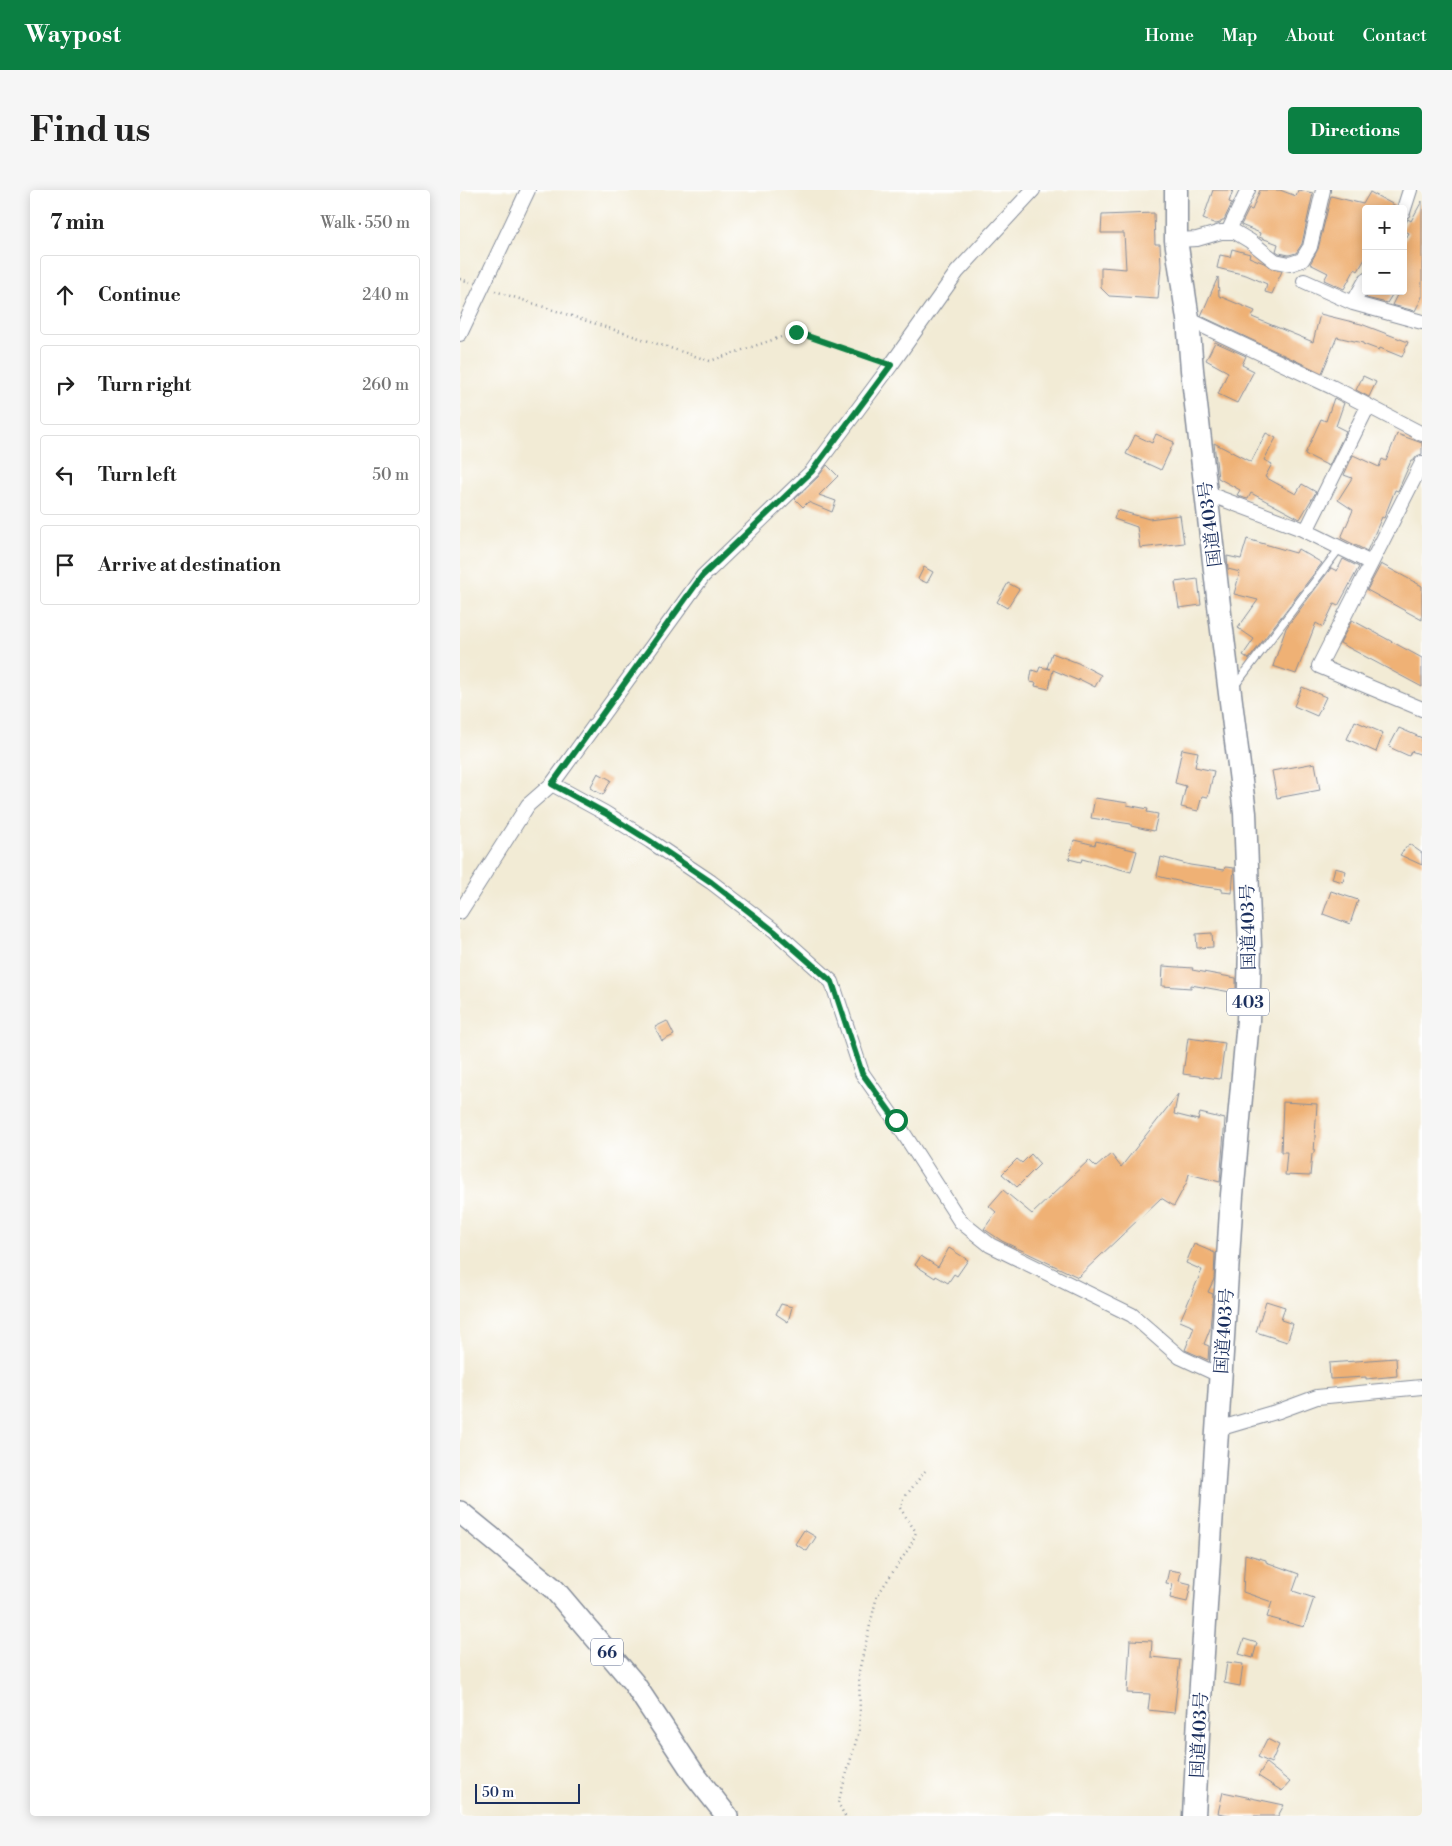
<!DOCTYPE html>
<meta charset="utf-8">
<style>
body{margin:0;font-family:"Libre Bodoni","Noto Serif JP",serif;background:#f6f6f6;color:#222}
.controls{position:absolute;right:15px;top:15px;display:grid;overflow:hidden;border-radius:5px;box-shadow:0 2px 12px #0003}
.controls button{width:45px;height:45px;display:grid;place-items:center;padding:0;border:0;border-bottom:1px solid #e0e0e0;background:#fff;color:#222;font:25px sans-serif}
.scale{position:absolute;left:15px;bottom:12px;width:105px;box-sizing:border-box;padding-left:5px;border:2px solid #1b2f5e;border-top:0;font-size:14px;line-height:18px;white-space:nowrap;color:#1b2f5e;-webkit-text-stroke:4px #fff;paint-order:stroke}
.stop{position:absolute;width:15px;height:15px;margin:-11px;border:4px solid #0b8043;border-radius:50%;background:#fff}
.stop.end{background:#0b8043;border-color:#fff;box-shadow:0 1px 5px #0008}
.list{margin:0;padding:0;list-style:none}
h2{display:flex;justify-content:space-between;align-items:center;height:65px;margin:0;padding:0 20px;font-size:21px}
h2 small{font-size:16px;font-weight:400;color:#767676}
.list li{display:grid;grid-template-columns:32px 1fr auto;gap:15px;align-items:center;box-sizing:border-box;height:80px;margin:0 10px 10px;padding:0 10px;border:1px solid #e0e0e0;border-radius:5px}
.list b{display:block;font-size:19px;white-space:nowrap}
.list em{font-size:16px;font-style:normal;color:#767676}
.icon{flex:none;width:28px;height:28px;fill:none;stroke:currentColor;stroke-width:2;stroke-linecap:round;stroke-linejoin:round}
.map{position:relative;flex:none;width:962px;height:1626px;overflow:hidden;border-radius:5px}
header{display:flex;align-items:center;gap:30px;box-sizing:border-box;height:70px;padding:0 25px;background:#0b8043;color:#fff}
header strong{font-size:24px}
nav{display:flex;gap:28px;margin-inline-start:auto;font-size:18px}
.intro{display:flex;align-items:center;justify-content:space-between;box-sizing:border-box;height:120px;padding:0 30px}
h1{margin:0;font-size:35px}
.button{padding:12px 22px;border-radius:5px;background:#0b8043;color:#fff;font-size:18px;font-weight:700}
main{display:flex;gap:30px;padding:0 30px}
aside{flex:1;background:#fff;border-radius:5px;box-shadow:0 2px 12px #0003}
.map>svg:first-child{display:block}
</style>
<header>
<strong>Waypost</strong>
<nav><a>Home</a><a>Map</a><a>About</a><a>Contact</a></nav>
</header>
<div class="intro"><h1>Find us</h1><a class="button">Directions</a></div>
<main>
<aside>
<h2>7 min<small>Walk · 550 m</small></h2>
<ul class="list">
<li><svg class="icon" aria-label="ahead" viewBox="0 0 24 24"><path d="M12 20V5M6 11l6-6 6 6"/></svg><div><b>Continue</b></div><em>240 m</em></li>
<li><svg class="icon" aria-label="right" viewBox="0 0 24 24"><path d="M7 20v-9h11M14 6l5 5-5 5"/></svg><div><b>Turn right</b></div><em>260 m</em></li>
<li><svg class="icon" aria-label="left" viewBox="0 0 24 24"><path d="M17 20v-9H6M10 6l-5 5 5 5"/></svg><div><b>Turn left</b></div><em>50 m</em></li>
<li><svg class="icon" aria-label="arrive" viewBox="0 0 24 24"><path d="M6 21V4h12l-3 4 3 4H6"/></svg><div><b>Arrive at destination</b></div></li>
</ul>
</aside>
<div class="map">
<svg width="962" height="1626" viewBox="0 0 962 1626">
<rect width="100%" height="100%" fill="#fff"/>
<filter id="ink" filterUnits="userSpaceOnUse"><feTurbulence type="fractalNoise" baseFrequency=".02" numOctaves="2"/><feDisplacementMap in="SourceGraphic" scale="10" xChannelSelector="R" yChannelSelector="G"/><feConvolveMatrix kernelMatrix="1 2 1 2 8 2 1 2 1" color-interpolation-filters="sRGB"/></filter>
<filter id="wash" filterUnits="userSpaceOnUse"><feTurbulence type="fractalNoise" baseFrequency=".0096" numOctaves="4" result="noise"/><feDisplacementMap in="SourceGraphic" scale="20" xChannelSelector="R" yChannelSelector="G"/><feGaussianBlur stdDeviation="1.12" result="paint"/><feColorMatrix in="noise" values="0 0 0 0 0 0 0 0 0 0 0 0 0 0 0 0 0 1.4 0 .05"/><feComposite in="paint" operator="in"/></filter>
<g filter="url(#wash)">
<rect width="100%" height="100%" fill="#f2ebd5"/>
<g id="blocks">
<path fill="#efb174" d="M753,0H773L769,12L772,13L764,30H762L760,33L756,34L743,29Z
M800,0H820L836,6L838,0L853,3L842,54L836,63L829,65L819,63L816,61L818,54L799,47L800,43L781,35L789,19L792,20Z
M910,2L936,16L935,19H906V67L898,81L895,79L884,99L864,90L868,83L850,74L858,59L871,6L903,14Z
M962,11V107L955,121L932,115L939,101H943V54L949,43L943,40V38L948,29L951,31Z
M694,23L695,54H700L701,76L698,109L649,106L641,98V77L666,79L664,43H641L642,25Z
M772,59L790,64L789,67L804,73L813,79L822,81L812,104L805,102L807,94L786,85L757,78L760,65L770,67Z
M758,87L759,106L795,121L792,127L853,152L860,124L901,134L948,152L942,167L920,158L919,160L903,154V153L877,147L862,183L741,126Z
M910,101H926L932,105L927,113L906,108Z
M755,152L786,166L782,175L794,181L777,213L758,204L768,182L746,170Z
M903,186L916,192L909,207L896,200Z
M874,208L884,213L876,236L886,241L869,276L845,264L861,229L866,231Z
M806,243L816,248L804,270L812,274L805,287L836,304L842,294L856,302L840,329L791,303L788,309L784,308L777,305L780,300L758,288L754,253L791,272Z
M696,244L714,252L701,280L666,264L675,245L692,253Z
M937,244L962,253V264L957,266L953,271H951L938,301L935,300L924,328L922,327L907,361L881,348L893,320L878,310L892,288L884,285L893,265L919,277L922,269L926,271Z
M367,275L378,286L359,305L376,311L372,322L348,312L343,317L335,309L358,287Z
M657,320L689,329L720,325L724,353L680,358L677,337L654,329Z
M787,349L836,363L838,359L862,373L789,469L783,465L794,449L778,438L798,410L774,404L780,382L768,379L767,366L781,369Z
M883,369L899,377L878,416L874,414L863,437L856,433L836,484L813,476L826,438L871,378L877,381Z
M921,374L962,396V430L907,400Z
M464,377L473,382L467,393L458,389Z
M738,389L741,415L719,418L715,392Z
M548,393L559,399L547,418L537,412Z
M892,430L962,468V497L880,453Z
M592,463L618,473L641,485L635,497L619,489V491L593,480L589,499L575,496L576,493L570,492L572,480L578,482L580,477L590,479L587,478Z
M842,497L866,507L857,526L834,516Z
M895,531L923,543L916,562L887,549Z
M939,538L962,548V565L951,561L949,566L929,557Z
M722,559L738,562L735,577L754,581L748,607L742,606L738,621L721,617L726,596L715,593Z
M855,573L860,600L817,608L812,581Z
M138,583L151,590L143,605L130,598Z
M635,608L668,613L667,615L688,619L687,622L698,624L694,641L671,636V634L631,628Z
M614,650L635,655L636,651L677,661L671,682L622,669L621,672L609,669Z
M949,654L962,663V675L940,665Z
M701,667L730,675L764,680L765,677L774,678L772,703L762,702V699L738,696L697,686Z
M875,678L886,681L883,692L872,689Z
M871,701L898,710L890,734L863,724Z
M752,743L753,757L737,758L736,744Z
M703,776L733,778L732,780L776,788V803L731,795V798L702,796Z
M207,831L214,845L202,851L195,837Z
M728,848L765,853L760,889L723,884Z
M718,904L714,924L738,930L740,923L765,929L760,992L729,984L727,992L714,1016L701,1008L618,1087L542,1051L524,1039L536,1022L529,1016L543,1000L572,1024L629,970L636,977L651,964L661,977Z
M823,912L857,914L854,963L852,964L850,986L825,985L827,962H821Z
M571,964L580,974L557,997L542,984L557,969L562,973Z
M734,1054L755,1063L754,1089L748,1102L753,1104L750,1139L744,1154L749,1156L748,1170L725,1160L734,1137L720,1131L742,1080L726,1073Z
M489,1058L508,1070L497,1086L494,1084L488,1093L476,1086L475,1088L455,1075L461,1066L478,1077Z
M806,1111L825,1117L821,1130L833,1134L827,1152L796,1142Z
M321,1114L332,1117L328,1132L316,1124Z
M936,1168L937,1186L906,1189V1187L870,1189L869,1173Z
M344,1340L356,1347L347,1361L335,1354Z
M785,1364L806,1370V1372L839,1384L833,1401L854,1408L844,1437L807,1427L812,1412L783,1402Z
M709,1380L721,1382L719,1391L731,1394L727,1412L710,1408L713,1394L706,1393Z
M784,1449L797,1453L793,1468L779,1464Z
M670,1450L692,1451L691,1467L720,1470L714,1523L688,1520L690,1504L667,1503Z
M767,1472L783,1474L780,1496L764,1493Z
M807,1549L819,1555L811,1573L798,1567Z
M806,1573L830,1592L822,1601L798,1586Z
M763,1602L824,1615L818,1626H773L758,1623Z"/>
</g>
</g>
<g filter="url(#ink)">
<use href="#blocks" fill-opacity="0" stroke="#868d9a" stroke-width="1"/>
<g fill="none" stroke-linecap="round" stroke-linejoin="round">
<g stroke="#868d9a" stroke-width="9">
<path id="service" d="M774,497L880,358"/>
</g>
<g stroke="#868d9a" stroke-width="16">
<path id="minor" d="M943,22L950,0
M768,42L788,0
M716,50L737,49L761,42H775L790,51L815,71L830,74L842,70L850,57L863,0
M844,91L893,113L962,132
M893,113L906,90
M728,129L872,197L962,244
M0,144L68,0
M962,273L859,476L962,519
M746,303L842,339L911,373
M846,341L908,216
M92,594L145,623L190,651L251,692L315,741L372,792L402,883L435,930L500,1031L530,1055L672,1125L720,1167L761,1186
M0,722L68,615L92,594L243,386L352,281L431,175L497,82L573,0
M758,1239L819,1221L857,1207L962,1197"/>
</g>
<g stroke="#868d9a" stroke-width="24">
<path id="primary" d="M0,1322L94,1399L173,1492L234,1584L267,1626"/>
</g>
<g stroke="#868d9a" stroke-width="25">
<path id="trunk" d="M716,0V50L728,129L732,180L760,424L785,623L790,756L788,831L772,1005L739,1526L734,1626"/>
</g>
<path stroke="#868d9a" stroke-width="2.5" stroke-dasharray="1 4" stroke-linecap="butt" d="M0,89L10,92
M35,101L250,171L336,142L418,171
M385,1626L378,1613L399,1541L400,1524L399,1481L417,1406L451,1355L456,1342L440,1318L445,1307L465,1281"/>
<use href="#service" stroke="#fff" stroke-width="7"/>
<use href="#minor" stroke="#fff" stroke-width="14"/>
<use href="#primary" stroke="#fff" stroke-width="21"/>
<use href="#trunk" stroke="#fff" stroke-width="22"/>
</g>
</g>
<g fill="none" stroke-linecap="round" stroke-linejoin="round" filter="url(#ink)">
<path stroke="#0b8043" stroke-width="6" d="M336,142L431,175L352,281L242,386L92,594L145,623L190,651L251,692L314,741L372,792L402,883L436,930"/>
</g>
<g text-anchor="middle" stroke-width="4.5" stroke-linejoin="round" paint-order="stroke">
<g fill="#fff" stroke="#5f6d8e" stroke-width="1">
<rect x="767" y="798.5" width="42" height="27" rx="4"/>
<rect x="131" y="1448.5" width="32" height="27" rx="4"/>
</g>
<g font-size="16" font-weight="bold" fill="#1b2f5e">
<text x="788" y="818">403</text>
<text x="147" y="1468">66</text>
</g>
<g font-size="18" fill="#1b2f5e" stroke="#fff">
<text transform="translate(750 334) rotate(-97)" y="6">国道403号</text>
<text transform="translate(788 737) rotate(-91)" y="6">国道403号</text>
<text transform="translate(764 1141) rotate(-86)" y="6">国道403号</text>
<text transform="translate(739 1545) rotate(-87)" y="6">国道403号</text>
</g>
</g>
</svg>
<div class="controls">
<button>+</button>
<button>−</button>
</div>
<div class="scale">50 m</div>
<div class="stop" style="left:436px;top:930px"></div>
<div class="stop end" style="left:336px;top:142px"></div>
</div>
</main>
